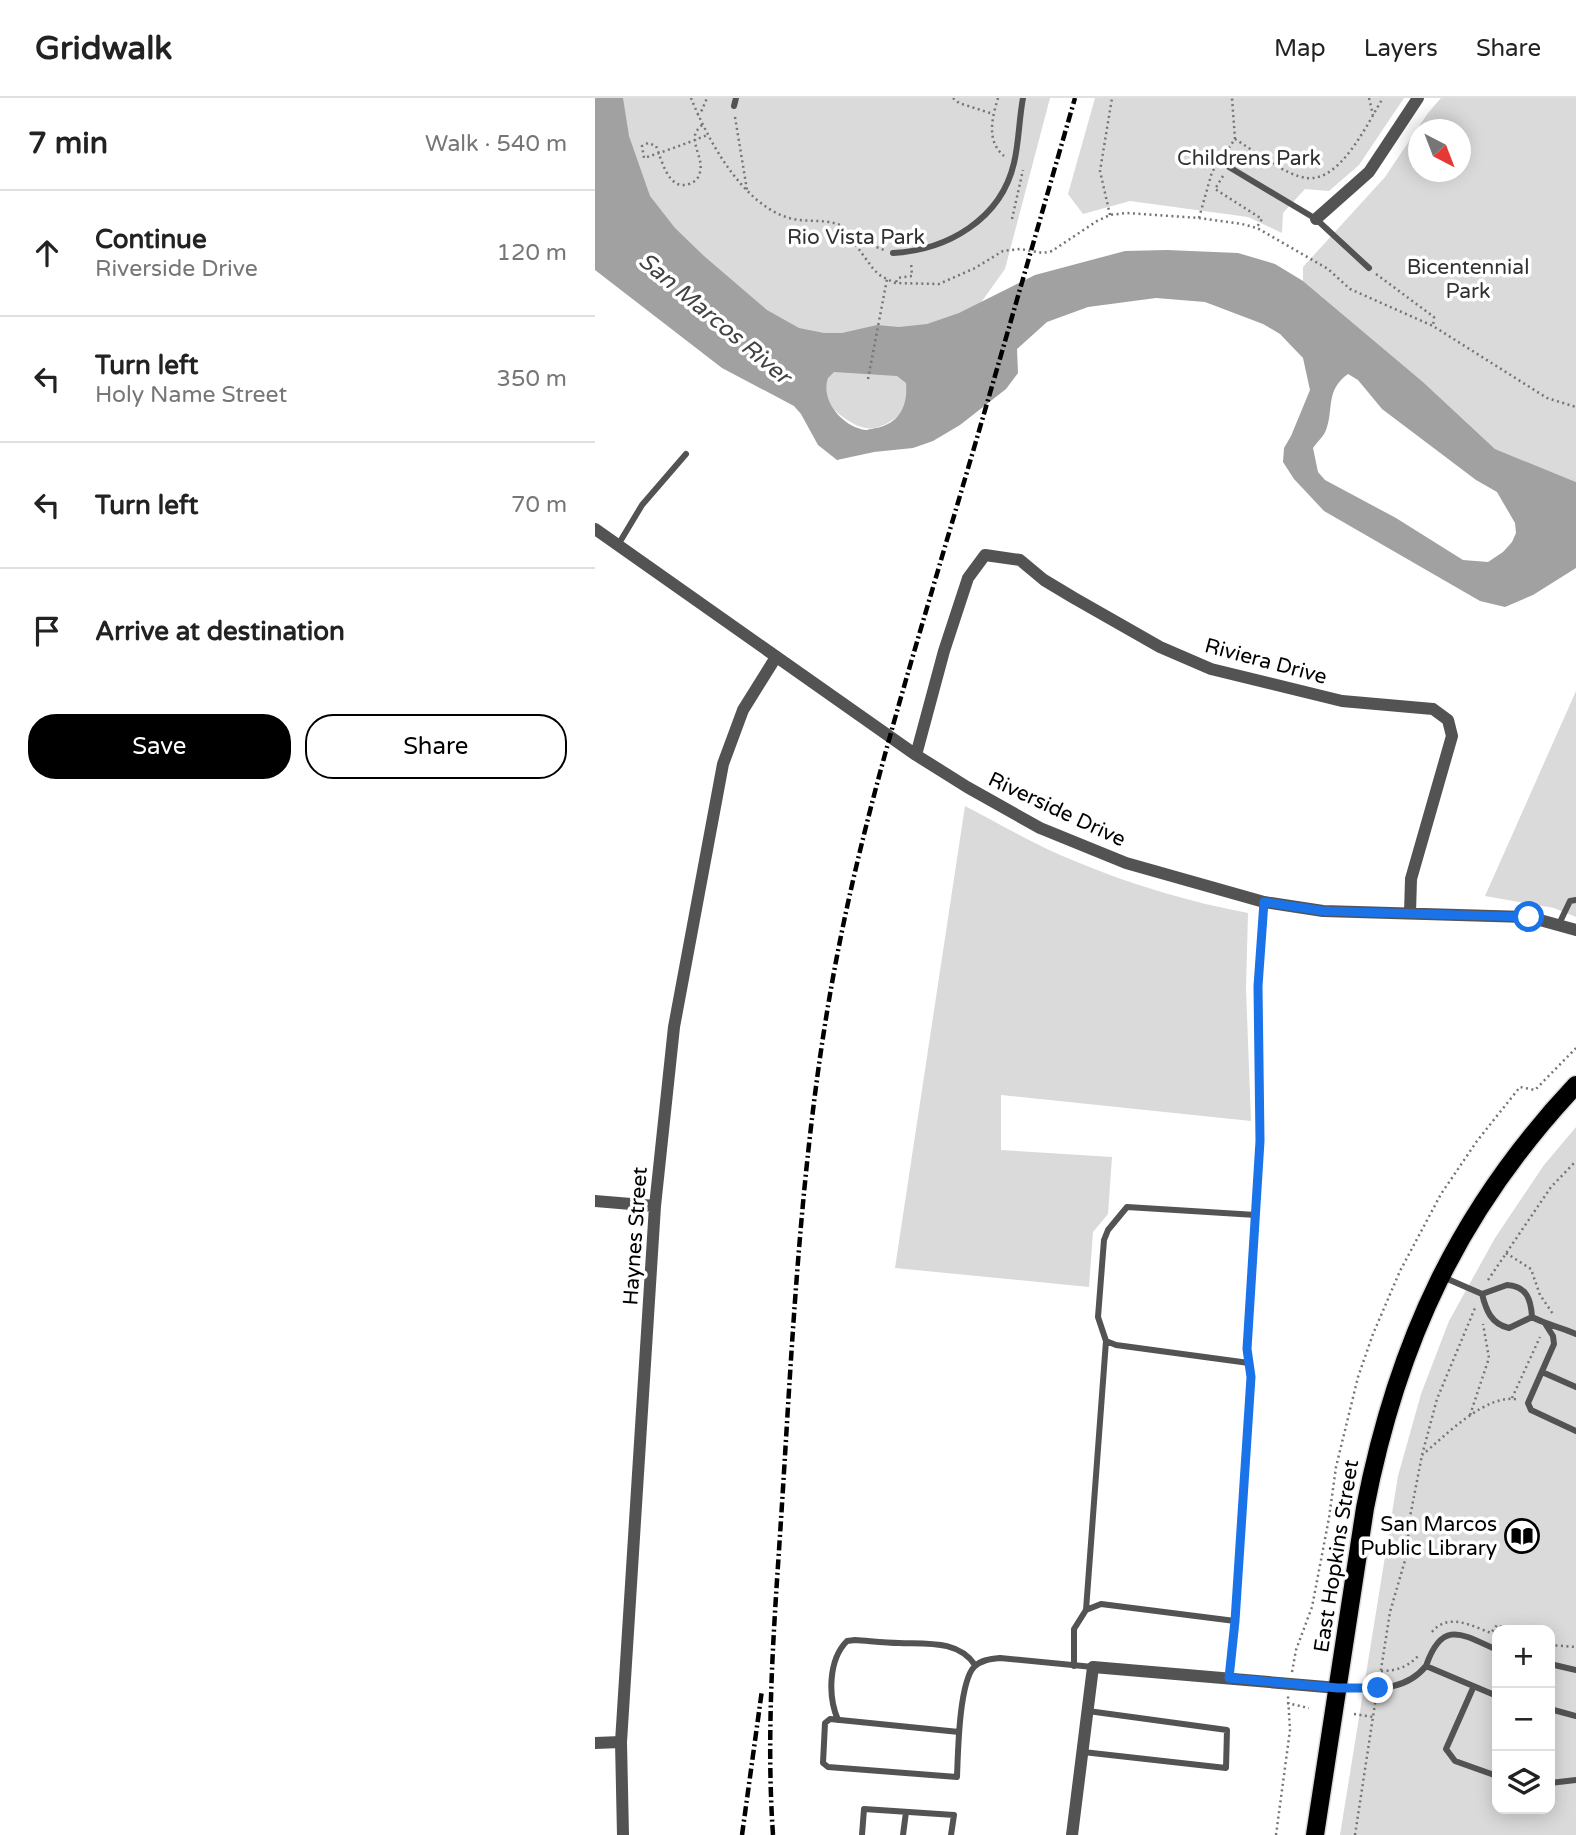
<!DOCTYPE html>
<meta charset="utf-8">
<style>
body{margin:0;font-family:"Varela Round",sans-serif;background:#f6f6f6;color:#222}
.controls{position:absolute;right:21px;bottom:21px;display:grid;overflow:hidden;border-radius:14px;box-shadow:0 4px 18px #0003}
.controls button{width:63px;height:63px;display:grid;place-items:center;padding:0;border:0;border-bottom:2px solid #e0e0e0;background:#fff;color:#222;font:35px sans-serif}
.compass{position:absolute;left:813px;top:21px;width:63px;height:63px;border-radius:50%;background:#fff;box-shadow:0 4px 18px #0003;rotate:138deg}
.stop{position:absolute;width:21px;height:21px;margin:-16px;border:5px solid #1a73e8;border-radius:50%;background:#fff}
.stop.end{background:#1a73e8;border-color:#fff;box-shadow:0 2px 7px #0008}
.list{margin:0;padding:0;list-style:none}
h2{display:flex;justify-content:space-between;align-items:center;height:91px;margin:0;padding:0 28px;font-size:30px}
h2 small{font-size:23px;font-weight:400;color:#767676}
.list li{display:grid;grid-template-columns:46px 1fr auto;gap:21px;align-items:center;box-sizing:border-box;height:126px;padding:0 28px;border-top:2px solid #e0e0e0}
.list b{display:block;font-size:26px;white-space:nowrap}
.list p{margin:0;font-size:23px;white-space:nowrap;color:#767676}
.list em{font-size:23px;font-style:normal;color:#767676}
.actions{display:flex;gap:14px;padding:21px 28px}
.actions a{flex:1;padding:16px 0;border:2px solid #000;border-radius:28px;text-align:center;font-size:24px;color:#000}
.actions .main{background:#000;color:#fff}
.icon{flex:none;width:38px;height:38px;fill:none;stroke:currentColor;stroke-width:2;stroke-linecap:round;stroke-linejoin:round}
.map{position:relative;flex:none;width:981px;height:1737px;overflow:hidden}
header{display:flex;align-items:center;gap:42px;box-sizing:border-box;height:98px;padding:0 35px;background:#fff;border-bottom:2px solid #e0e0e0}
header strong{font-size:33px}
nav{display:flex;gap:38px;margin-inline-start:auto;font-size:24px}
main{display:flex}
aside{flex:1;background:#fff}
.map>svg:first-child{display:block}
</style>
<header>
<strong>Gridwalk</strong>
<nav><a>Map</a><a>Layers</a><a>Share</a></nav>
</header>
<main>
<aside>
<h2>7 min<small>Walk · 540 m</small></h2>
<ul class="list">
<li><svg class="icon" aria-label="ahead" viewBox="0 0 24 24"><path d="M12 20V5M6 11l6-6 6 6"/></svg><div><b>Continue</b><p>Riverside Drive</p></div><em>120 m</em></li>
<li><svg class="icon" aria-label="left" viewBox="0 0 24 24"><path d="M17 20v-9H6M10 6l-5 5 5 5"/></svg><div><b>Turn left</b><p>Holy Name Street</p></div><em>350 m</em></li>
<li><svg class="icon" aria-label="left" viewBox="0 0 24 24"><path d="M17 20v-9H6M10 6l-5 5 5 5"/></svg><div><b>Turn left</b></div><em>70 m</em></li>
<li><svg class="icon" aria-label="arrive" viewBox="0 0 24 24"><path d="M6 21V4h12l-3 4 3 4H6"/></svg><div><b>Arrive at destination</b></div></li>
</ul>
<div class="actions"><a class="main">Save</a><a>Share</a></div>
</aside>
<div class="map">
<svg width="981" height="1737" viewBox="0 0 981 1737">
<rect width="100%" height="100%" fill="#fff"/>
<path fill="#dadada" fill-rule="evenodd" d="M0,0H455L410,171L307,315C279,338 265,334 238,311L44,122Z
M500,0H809L764,67L734,93L710,91L688,115L687,135L653,119L535,103L488,116L473,96Z
M846,0H981V384L900,351L828,284L708,183V169L790,79L833,15ZM824,32H866V74H824Z
M981,593V819L959,810L890,798Z
M370,708C407,727 443,749 482,764C537,787 595,804 653,815L651,890L656,1023L406,997V1052L517,1059L513,1116L498,1134L494,1189L300,1170Z
M981,1029V1737H745L803,1378L826,1296L854,1223L900,1140L949,1067ZM902,1532H955V1711H902Z"/>
<path fill="#a1a1a1" fill-rule="evenodd" d="M0,0H28L34,38L55,98L80,130L109,158L172,212L204,230L229,235H247L282,227L304,229L332,226L364,215L440,177L530,153L572,152L643,155L680,166L708,183L828,284L900,351L981,384V470L938,497L910,509L885,503L729,413L699,381L688,364L689,350L696,338L715,292L708,260L685,236L668,226L610,204L561,200L493,209L452,224L422,251L423,275L411,291L365,327L338,343L318,350L279,354L242,362L223,347L206,316L199,308L127,270L0,172ZM239,274L302,278L311,285C313,307 305,325 282,330C280,330 272,332 271,332C248,329 225,303 233,280ZM753,276L763,282L787,311L881,382L902,394L920,425L921,435L917,444L908,454L893,464L868,462L801,420L730,382L723,374L718,350C722,344 729,338 731,332C739,312 730,292 753,276Z"/>
<g fill="none" stroke-linecap="round" stroke-linejoin="round">
<g stroke="#dbdbdb" stroke-width="21">
<path id="primary" d="M720,1737L770,1410C802,1245 864,1111 981,987"/>
</g>
<path stroke="#757575" stroke-width="2.5" stroke-dasharray="2 3.5" stroke-linecap="butt" d="M96,0C113,42 147,106 194,120C211,125 231,120 247,128L279,172L286,178L300,185L344,186L380,170L408,153L425,151L448,155L457,153L502,123L515,117L531,115L604,120L647,126L662,130L733,171L755,191L838,228L952,300L981,309
M358,0L364,5L398,16
M403,0C397,20 391,43 409,58
M774,0L778,17
M102,17L107,12L112,0
M140,19L152,92
M107,27C103,31 99,35 100,41C100,52 108,63 105,74C104,80 100,84 94,86C73,93 67,62 61,48L53,45L47,48L49,60C70,53 91,46 112,37
M640,41C658,52 691,78 712,80C746,84 773,24 788,0
M628,78L620,91L667,121L662,129
M515,117L505,73L517,0
M604,120L617,74L640,41L637,0
M417,121L428,72
M256,139L289,152
M781,176L839,219L838,228
M301,184L303,180L317,178L316,164
M273,281L292,181
M911,1155L936,1171L945,1197L958,1216
M893,1182L956,1089L981,1063
M917,1300L945,1239
M875,1317L894,1260L888,1226
M827,1357C849,1339 893,1293 924,1302
M837,1534C853,1514 877,1528 896,1535L902,1527L914,1532
M955,1547L981,1549
M786,1573C801,1573 813,1569 823,1558
M697,1574L701,1552L717,1509L734,1420L741,1369L763,1279L778,1236L805,1173L846,1096L882,1043L925,989L940,992L981,950
M785,1578L795,1514L811,1459L815,1419L827,1357L842,1301L880,1210
M692,1605L714,1610
M759,1616L778,1619
M681,1737L695,1632L693,1598
M760,1737L781,1599"/>
<path stroke="#535353" stroke-width="6" d="M139,8L141,0
M634,69L721,121L774,170
M298,155C353,152 406,121 419,65C424,44 424,21 428,0
M23,447L47,407L91,356
M964,826L975,803L981,802
M848,1179L887,1196
M912,1187C932,1188 936,1202 937,1219L914,1230C896,1226 891,1212 887,1196Z
M937,1219C952,1227 966,1229 981,1236
M951,1227L958,1238L959,1246L933,1305L936,1312L981,1333
M654,1265L521,1247L511,1243L503,1219L509,1142L513,1132L532,1109L661,1117
M947,1274L981,1289
M491,1512L506,1506L640,1523
M902,1552C867,1536 847,1521 831,1568L902,1598
M955,1566L981,1572
M479,1568V1531L491,1512L511,1243
M634,1580L640,1523L656,1279L652,1251L665,1043L663,888L669,804
M745,1590C777,1590 809,1595 831,1568
M878,1590L851,1651L860,1663L902,1678
M955,1611L981,1618
M243,1622C233,1599 233,1562 252,1543L260,1542C275,1543 290,1545 304,1545C332,1546 363,1542 380,1567
M364,1634L235,1621L230,1625L228,1665L233,1669L362,1679C363,1655 364,1585 379,1569C386,1562 395,1561 405,1560L498,1569
M488,1654L631,1670L632,1632L493,1613
M955,1685L981,1682
M267,1737L269,1711L359,1717L356,1737
M308,1737L311,1714"/>
<path stroke="#535353" stroke-width="12" d="M721,121L774,74L823,0
M0,431L321,657L372,689L445,730L531,765L669,804L728,813L934,819L981,832
M321,657L349,553L373,480L390,457L425,462L449,482L479,500L565,549L616,571L747,603L838,611L853,622L857,638L816,781L815,815
M0,1103L60,1108
M0,1645L26,1644
M28,1737L26,1644L60,1108L79,929L128,666L148,612L181,559
M477,1737L498,1569L743,1590"/>
<use href="#primary" stroke="#000" stroke-width="18"/>
<path stroke="#000" stroke-width="4.5" stroke-dasharray="10 3.5 2 3.5" stroke-linecap="butt" d="M147,1737L167,1592
M178,1737C170,1621 181,1506 188,1390C199,1212 208,1034 242,858C269,718 311,582 351,445C395,297 437,149 480,0"/>
</g>
<g fill="none" stroke-linecap="round" stroke-linejoin="round">
<path stroke="#1a73e8" stroke-width="9" d="M783,1590H743L634,1580L640,1523L656,1279L652,1251L665,1043L663,888L669,804L728,813L934,819"/>
</g>
<defs>
<g id="library-ring" transform="scale(1.75)"><circle r="9.5" fill="#fff" stroke="#000" stroke-width="1.5"/><path d="M-6-4Q-3-5.5-.7-3.5V5Q-3 3-6 4ZM6-4Q3-5.5 .7-3.5V5Q3 3 6 4Z" fill="#000"/></g>
</defs>
<g fill-rule="evenodd">
<use href="#library-ring" x="927" y="1438"/>
</g>
<g text-anchor="middle" stroke-width="7" stroke-linejoin="round" paint-order="stroke">
<g font-size="21" fill="#313131" stroke="#fff">
<text x="654" y="67">Childrens Park</text>
<text x="261" y="146">Rio Vista Park</text>
<text x="873" y="176">Bicentennial<tspan x="873" dy="24">Park</tspan></text>
</g>
<g font-size="21" fill="#000" stroke="#fff">
<text transform="translate(671 563) rotate(15)" y="7">Riviera Drive</text>
<text transform="translate(462 711) rotate(25)" y="7">Riverside Drive</text>
<text transform="translate(40 1138) rotate(-86)" y="7">Haynes Street</text>
<text transform="translate(741 1458) rotate(-81)" y="7">East Hopkins Street</text>
</g>
<g font-size="21" fill="#000" stroke="#fff" text-anchor="end">
<text x="902" y="1433">San Marcos<tspan x="902" dy="24">Public Library</tspan></text>
</g>
<g font-size="23" font-style="italic" fill="#424242" stroke="#fff">
<text transform="translate(120 220) rotate(40)" y="8">San Marcos River</text>
</g>
</g>
</svg>
<div class="controls">
<button>+</button>
<button>−</button>
<button><svg class="icon" aria-label="layers" viewBox="0 0 24 24"><path d="M12 4l9 5-9 5-9-5zM3 14l9 5 9-5"/></svg></button>
</div>
<svg class="compass" viewBox="-18 -18 36 36"><path d="M0-13l5 13h-10z" fill="#e53935"/><path d="M0 13l5-13h-10z" fill="#767676"/></svg>
<div class="stop" style="left:934px;top:819px"></div>
<div class="stop end" style="left:783px;top:1590px"></div>
</div>
</main>
